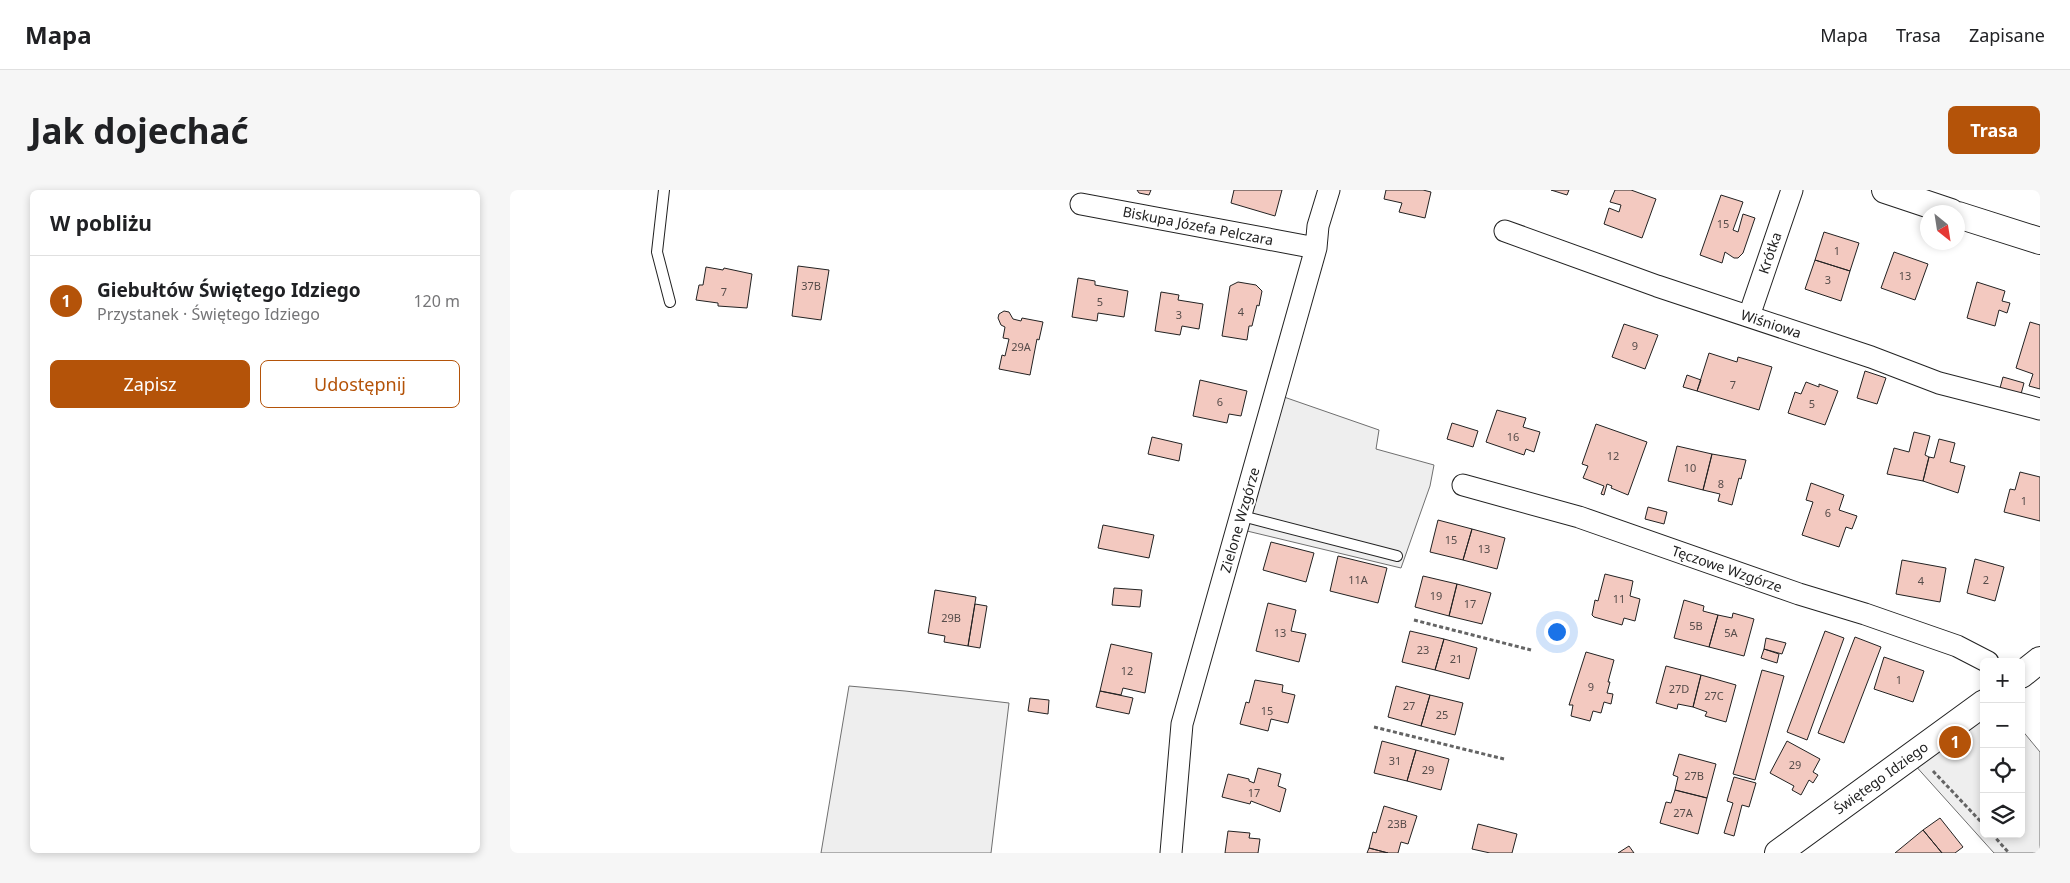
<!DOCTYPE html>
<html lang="pl">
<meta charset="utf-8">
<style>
body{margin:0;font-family:"Noto Sans",sans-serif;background:#f6f6f6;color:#202124}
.controls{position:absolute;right:15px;bottom:15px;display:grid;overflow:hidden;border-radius:8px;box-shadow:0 2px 8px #0003}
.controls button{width:45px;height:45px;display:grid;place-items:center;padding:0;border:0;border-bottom:1px solid #e0e0e0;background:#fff;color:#202124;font:25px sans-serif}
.compass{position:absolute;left:1410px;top:15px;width:45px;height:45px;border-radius:50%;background:#fff;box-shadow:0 2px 8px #0003;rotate:150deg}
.you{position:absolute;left:1046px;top:441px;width:18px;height:18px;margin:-12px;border:4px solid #fff;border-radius:50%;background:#1a73e8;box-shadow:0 0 0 8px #1a73e833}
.badge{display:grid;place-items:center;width:32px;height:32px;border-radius:50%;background:#b45309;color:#fff;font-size:16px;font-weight:700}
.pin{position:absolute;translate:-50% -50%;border:2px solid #fff;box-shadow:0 1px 5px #0006}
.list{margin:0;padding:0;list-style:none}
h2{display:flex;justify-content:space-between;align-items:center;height:65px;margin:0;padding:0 20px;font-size:21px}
h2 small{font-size:16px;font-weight:400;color:#757577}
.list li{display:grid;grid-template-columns:32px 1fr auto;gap:15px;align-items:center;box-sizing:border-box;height:90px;padding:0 20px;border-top:1px solid #e0e0e0}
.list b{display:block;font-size:19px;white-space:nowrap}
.list p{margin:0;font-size:16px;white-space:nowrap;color:#757577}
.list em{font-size:16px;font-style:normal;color:#757577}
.actions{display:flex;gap:10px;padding:15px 20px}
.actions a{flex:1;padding:11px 0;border:1px solid #b45309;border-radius:8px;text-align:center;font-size:18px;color:#b45309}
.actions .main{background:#b45309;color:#fff}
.icon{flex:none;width:28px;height:28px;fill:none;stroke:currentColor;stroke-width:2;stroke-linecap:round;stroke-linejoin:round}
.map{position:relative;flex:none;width:1530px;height:663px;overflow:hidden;border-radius:8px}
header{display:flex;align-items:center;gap:30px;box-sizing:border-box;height:70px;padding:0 25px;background:#fff;border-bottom:1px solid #e0e0e0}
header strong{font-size:24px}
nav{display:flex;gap:28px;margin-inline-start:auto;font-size:18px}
.intro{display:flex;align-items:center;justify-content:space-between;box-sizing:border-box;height:120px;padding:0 30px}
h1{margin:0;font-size:35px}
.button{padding:12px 22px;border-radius:8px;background:#b45309;color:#fff;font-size:18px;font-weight:700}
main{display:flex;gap:30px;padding:0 30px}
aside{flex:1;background:#fff;border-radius:8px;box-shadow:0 2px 8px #0003}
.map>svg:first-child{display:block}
</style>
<header>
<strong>Mapa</strong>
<nav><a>Mapa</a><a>Trasa</a><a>Zapisane</a></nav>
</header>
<div class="intro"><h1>Jak dojechać</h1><a class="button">Trasa</a></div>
<main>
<aside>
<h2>W pobliżu<small></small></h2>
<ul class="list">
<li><span class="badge">1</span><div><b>Giebułtów Świętego Idziego</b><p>Przystanek · Świętego Idziego</p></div><em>120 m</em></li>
</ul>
<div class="actions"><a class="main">Zapisz</a><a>Udostępnij</a></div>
</aside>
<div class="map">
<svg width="1530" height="663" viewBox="0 0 1530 663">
<rect width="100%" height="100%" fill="#fff"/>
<path fill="#eee" stroke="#6f6f6f" d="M774,207L869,240L866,259L924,275L920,296L891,378L737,341Z
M339,496L395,501L499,513L481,663H311Z
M1474,522V644H1511V539L1530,562V663H1484L1403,573Z"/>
<path fill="#f3c9c0" stroke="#222" d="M627,0H641L639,5L629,3Z
M724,0H772L765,26L721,13Z
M876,0H913L921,2L915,28L889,22L892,13L874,9Z
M1041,0H1059L1057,5Z
M1105,0H1121L1146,9L1132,48L1094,34L1099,18L1109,22L1111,15L1100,12Z
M1211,5L1233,12L1223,40L1228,42L1233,24L1245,28L1233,63L1228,68H1224L1215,62L1212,73L1190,65Z
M1314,42L1349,53L1340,81L1305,70Z
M1384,62L1418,74L1405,110L1371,98Z
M1305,70L1340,81L1331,111L1295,99Z
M288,76L319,80L311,130L282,126Z
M196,77L213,80L214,78L242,84L237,118L208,116V113L186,110L189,95H193Z
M568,88L585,91V95L618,101L614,127L588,123L587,131L562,127Z
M728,92L746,95L752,101L749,116L747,115L742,136H739L737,150L712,146L720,96Z
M1467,92L1495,101L1492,111L1500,113L1497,123L1489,120L1485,136L1457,128Z
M651,102L669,105L668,110L693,114L689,139L672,136L670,145L645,141Z
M494,121L499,122L503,129L511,131L512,128L533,132L529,150L527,149L520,185L489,179L492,165L495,166L499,149L493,148L495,137L491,135L488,128L489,124Z
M1520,132L1530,135V199L1519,196L1523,184L1506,178Z
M1114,134L1148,145L1135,179L1102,167Z
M1199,163L1227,172L1228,167L1262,177L1249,220L1187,201Z
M1355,181L1376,188L1367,214L1347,208Z
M1177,185L1191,190L1187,201L1173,197Z
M1493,187L1514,193L1511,204L1490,198Z
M690,190L737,201L731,226L719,224L717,233L683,226Z
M1296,192L1309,197V194L1328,201L1315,235L1278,223L1285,202L1291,204Z
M987,220L1016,228L1013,237L1030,242L1024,262L1016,259L1014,265L976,252Z
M942,233L968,241L963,257L937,249Z
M1086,234L1137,252L1118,305L1101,298L1102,296L1097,294L1094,305L1091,304L1094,296L1073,288L1078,276L1072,274Z
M1404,242L1420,246L1415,265L1419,267L1413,291L1377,284L1384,258L1399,262Z
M642,247L672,254L669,271L638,264Z
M1429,249L1445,253L1440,272L1455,276L1448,303L1413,291L1419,267L1424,268Z
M1167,256L1202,264L1193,300L1158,291Z
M1202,264L1236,270L1231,289L1229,288L1222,315L1208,311L1210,304L1193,300Z
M1510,282L1530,287V331L1494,322L1500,299L1505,300Z
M1301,293L1334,305L1329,320L1347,326L1342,339L1336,337L1329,357L1292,345L1303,312L1296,310Z
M1138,317L1157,322L1154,334L1135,329Z
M928,330L962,339L953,370L920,362Z
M593,335L644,345L639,368L588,358Z
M962,339L995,348L987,379L953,370Z
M761,352L804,363L796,392L753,380Z
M828,366L877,378L868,413L820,401Z
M1465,369L1494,377L1485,411L1457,403Z
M1392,370L1436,378L1430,412L1386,404Z
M1095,384L1123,391L1120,406L1130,409L1125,431L1114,428L1112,435L1084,427L1082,425L1085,410L1088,411Z
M913,386L947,394L939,426L905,417Z
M947,394L981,403L972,434L939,426Z
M604,398L632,400L630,417L602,415Z
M425,400L466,407L458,456L434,452L435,446L418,443Z
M1174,410L1194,416L1193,421L1208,425L1199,457L1164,448Z
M758,413L786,420L781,441L796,444L789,472L746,461Z
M465,414L477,416L470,458L458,456Z
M1223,423L1244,429L1234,466L1199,457L1208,425L1222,428Z
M900,441L934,449L925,480L892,472Z
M1315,441L1334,448L1297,550L1277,542Z
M1345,447L1371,457L1334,553L1308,543Z
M1256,448L1276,453L1272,464L1254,459Z
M934,449L967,458L959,489L925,480Z
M601,454L642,463L635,503L613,498L611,505L590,501Z
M1254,459L1269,464L1267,473L1251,468Z
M1076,462L1104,470L1098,492H1100L1097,503L1103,504L1101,514L1094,512L1091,523L1083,521L1080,531L1061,526L1063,515H1059Z
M1374,467L1414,481L1403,512L1364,499Z
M1156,476L1191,485L1183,517L1168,514L1167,519L1146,513Z
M1252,480L1274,486L1245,590L1223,584Z
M1191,485L1226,495L1216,532L1195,526L1197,522L1183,517Z
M745,490L773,495L772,502L785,505L778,533L761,529L758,541L730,534L736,512L739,513Z
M886,496L920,505L911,536L878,527Z
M590,501L623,508L619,524L586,517Z
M920,505L953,513L945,545L911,536Z
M520,508L539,510L538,524L518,521Z
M872,551L906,560L897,591L864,583Z
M1277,551L1310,569L1303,582L1308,585L1303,593L1299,590L1291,605L1282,600L1284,596L1260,583Z
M906,560L939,569L931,600L897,591Z
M1169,564L1206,574L1197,608L1165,600L1168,587L1163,585Z
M748,578L771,584L768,596L776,599L770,622L741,611L740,614L712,607L718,584L739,589V591L744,593Z
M1224,587L1246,593L1239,617L1232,615L1224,646L1214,643L1223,613L1217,611Z
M1165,600L1197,608L1188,644L1150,633L1156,612L1161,613Z
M874,616L907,626L898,654L891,652L888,663H878L859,658L863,642L866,643Z
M1430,628L1453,657L1445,663H1432L1413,640Z
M968,634L1007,644L1002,663H980L962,659Z
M1413,640L1432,663H1385Z
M718,641L740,643L739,648L750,649L748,663H715Z
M1119,656L1124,663H1108Z
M859,658L878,663H857Z"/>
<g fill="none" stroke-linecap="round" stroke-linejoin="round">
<g stroke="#222" stroke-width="12">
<path id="service" d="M154,0L147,62L160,112
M732,326L887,366"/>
</g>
<g stroke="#222" stroke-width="23">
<path id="minor" d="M571,14L806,58
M995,41L1147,96L1361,167L1429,193L1530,219
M1239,126L1282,0
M953,295L1069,327L1289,404L1355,424L1447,456L1478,472
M661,663L672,534L806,58L808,36L819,0"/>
</g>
<g stroke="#222" stroke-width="28">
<path id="tertiary" d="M1375,0L1441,22
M1448,25L1530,51
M1511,485L1530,470
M1268,663L1474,513"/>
</g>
<path stroke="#646464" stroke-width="3" stroke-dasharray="4 2.5" stroke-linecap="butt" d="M904,430L1021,460
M864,537L994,569
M1423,581L1474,635
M1482,644L1499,663"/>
<use href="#service" stroke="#fff" stroke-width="10"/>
<use href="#minor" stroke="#fff" stroke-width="21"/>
<use href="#tertiary" stroke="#fff" stroke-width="26"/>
</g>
<g text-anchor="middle" stroke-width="4" stroke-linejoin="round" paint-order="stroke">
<g font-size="11" fill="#564c4a">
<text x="1213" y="38">15</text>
<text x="1327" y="65">1</text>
<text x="1395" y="90">13</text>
<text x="1318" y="94">3</text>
<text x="301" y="100">37B</text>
<text x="214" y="106">7</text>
<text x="590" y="116">5</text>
<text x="731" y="126">4</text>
<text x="669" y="129">3</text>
<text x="1125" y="160">9</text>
<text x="511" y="161">29A</text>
<text x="1223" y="199">7</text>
<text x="710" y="216">6</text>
<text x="1302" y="218">5</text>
<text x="1003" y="251">16</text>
<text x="1103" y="270">12</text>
<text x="1180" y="282">10</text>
<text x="1211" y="298">8</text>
<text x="1514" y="315">1</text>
<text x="1318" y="327">6</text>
<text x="941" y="354">15</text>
<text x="974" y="363">13</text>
<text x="848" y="394">11A</text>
<text x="1476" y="394">2</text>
<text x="1411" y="395">4</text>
<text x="926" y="410">19</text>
<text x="1109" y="413">11</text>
<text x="960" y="418">17</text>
<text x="441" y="432">29B</text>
<text x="1186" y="440">5B</text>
<text x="770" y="447">13</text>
<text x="1221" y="447">5A</text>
<text x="913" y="464">23</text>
<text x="946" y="473">21</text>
<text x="617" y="485">12</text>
<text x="1389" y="494">1</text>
<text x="1081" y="501">9</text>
<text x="1169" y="503">27D</text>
<text x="1204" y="510">27C</text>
<text x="899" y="520">27</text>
<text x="757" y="525">15</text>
<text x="932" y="529">25</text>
<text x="885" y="575">31</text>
<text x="1285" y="579">29</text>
<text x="918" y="584">29</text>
<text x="1184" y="590">27B</text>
<text x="744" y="607">17</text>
<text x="1173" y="627">27A</text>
<text x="887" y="638">23B</text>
</g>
<g font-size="14" fill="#222" stroke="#fff">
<text transform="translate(688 36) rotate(11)" y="5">Biskupa Józefa Pelczara</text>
<text transform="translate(1260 63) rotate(-71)" y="5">Krótka</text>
<text transform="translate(1261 134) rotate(18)" y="5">Wiśniowa</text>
<text transform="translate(730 330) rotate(-74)" y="5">Zielone Wzgórze</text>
<text transform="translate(1217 379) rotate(19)" y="5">Tęczowe Wzgórze</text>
<text transform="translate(1371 588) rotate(-36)" y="5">Świętego Idziego</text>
</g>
</g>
</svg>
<div class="controls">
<button>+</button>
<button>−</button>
<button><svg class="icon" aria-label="locate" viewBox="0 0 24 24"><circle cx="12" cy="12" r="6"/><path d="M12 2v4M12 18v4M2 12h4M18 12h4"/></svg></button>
<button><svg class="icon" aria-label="layers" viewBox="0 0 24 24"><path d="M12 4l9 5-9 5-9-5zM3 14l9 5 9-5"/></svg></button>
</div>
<svg class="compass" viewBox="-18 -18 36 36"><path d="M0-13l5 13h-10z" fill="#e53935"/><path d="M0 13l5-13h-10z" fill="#757577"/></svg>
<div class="you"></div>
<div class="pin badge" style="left:1445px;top:552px">1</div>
</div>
</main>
